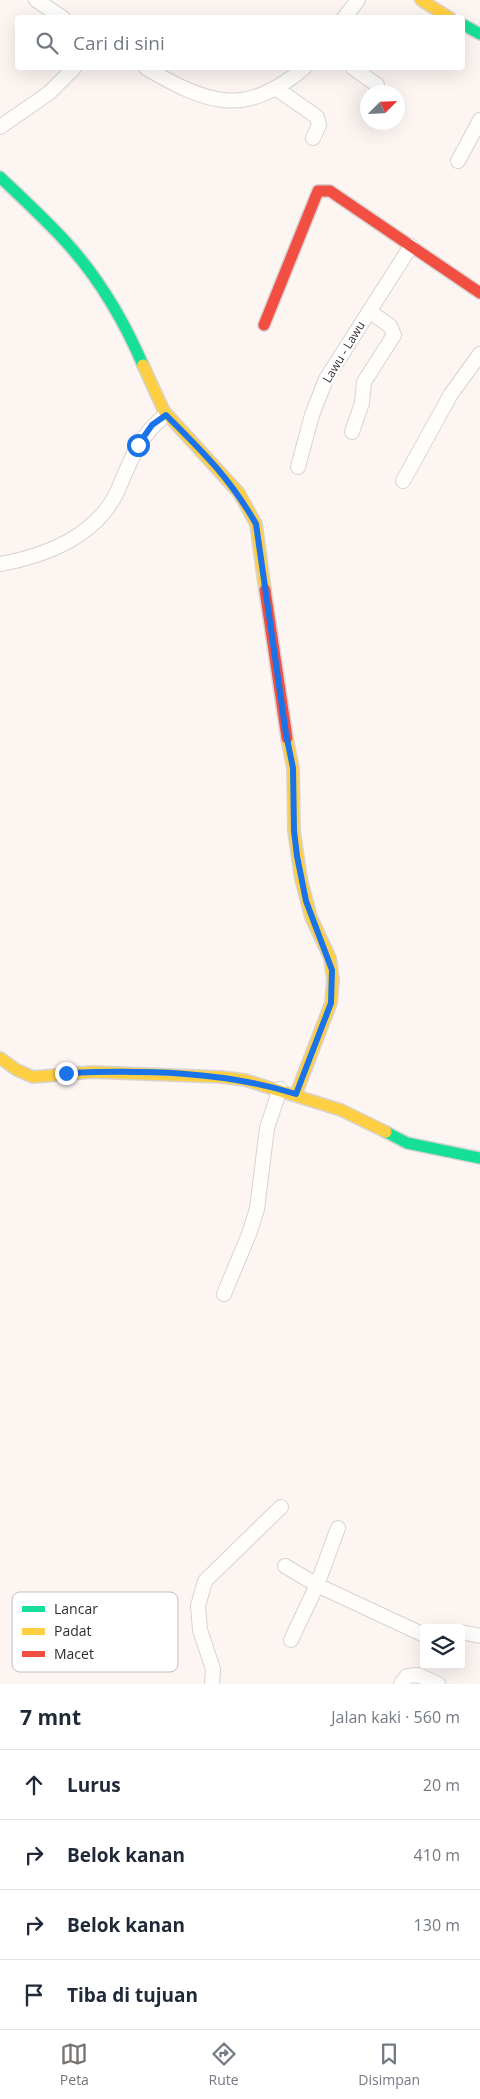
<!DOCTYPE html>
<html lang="id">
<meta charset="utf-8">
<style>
body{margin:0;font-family:"Open Sans",sans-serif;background:#f2f2f3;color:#1f2937}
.controls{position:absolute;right:15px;bottom:15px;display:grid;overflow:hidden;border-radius:5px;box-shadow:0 5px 20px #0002}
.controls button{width:45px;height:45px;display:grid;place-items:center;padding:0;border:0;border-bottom:1px solid #e0e1e3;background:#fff;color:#1f2937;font:25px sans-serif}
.compass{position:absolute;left:360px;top:85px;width:45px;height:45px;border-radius:50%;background:#fff;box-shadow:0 5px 20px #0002;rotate:66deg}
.stop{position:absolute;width:15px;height:15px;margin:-11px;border:4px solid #1a73e8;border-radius:50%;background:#fff}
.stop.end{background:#1a73e8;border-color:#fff;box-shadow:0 1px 5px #0008}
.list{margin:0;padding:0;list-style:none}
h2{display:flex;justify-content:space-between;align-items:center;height:65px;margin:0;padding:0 20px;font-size:21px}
h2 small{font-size:16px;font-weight:400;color:#747a83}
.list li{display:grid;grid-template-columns:32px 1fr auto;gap:15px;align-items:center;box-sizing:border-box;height:70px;padding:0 20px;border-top:1px solid #e0e1e3}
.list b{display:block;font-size:19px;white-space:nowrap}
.list em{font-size:16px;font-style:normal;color:#747a83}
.icon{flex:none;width:28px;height:28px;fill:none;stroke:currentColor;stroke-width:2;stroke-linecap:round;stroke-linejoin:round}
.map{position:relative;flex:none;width:480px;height:1684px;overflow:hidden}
.search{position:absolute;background:#fff;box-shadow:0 5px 20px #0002;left:15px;right:15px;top:15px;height:55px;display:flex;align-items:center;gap:12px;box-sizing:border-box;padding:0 18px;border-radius:5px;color:#747a83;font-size:19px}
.sheet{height:345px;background:#fff}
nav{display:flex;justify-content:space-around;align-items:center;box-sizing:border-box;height:70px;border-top:1px solid #e0e1e3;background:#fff;font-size:14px;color:#747a83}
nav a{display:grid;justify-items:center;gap:2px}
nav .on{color:#787371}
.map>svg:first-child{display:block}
</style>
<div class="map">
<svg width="480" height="1684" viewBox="0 0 480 1684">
<rect width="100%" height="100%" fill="#fcf5f2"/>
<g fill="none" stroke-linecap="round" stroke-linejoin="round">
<g stroke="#d8d3d1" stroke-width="16">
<path id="street" d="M36,0L63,18
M344,18L358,0
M146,68C208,104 244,118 304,68
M353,68L377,85
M277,89L317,117L319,125L313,138
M0,127L49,93L74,68
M458,161L480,120
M352,432L362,403L364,382L394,335L390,326L369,311
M298,467L312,415L326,379L411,246
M403,481L451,394L480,354
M0,564C46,556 97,536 118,490C130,461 140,434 166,415
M224,1294L249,1234L257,1209L267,1128L280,1089
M285,1566L317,1585L424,1635
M461,1632L480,1636
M291,1640L317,1585L338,1528
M212,1684L213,1669L200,1630L198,1606L205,1581L281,1507
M401,1684L407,1676L418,1675L438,1684"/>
</g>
<g stroke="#d8d3d1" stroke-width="14">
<path id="fast" d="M462,24L480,34
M0,177C22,198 45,219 66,242C98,277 124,321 143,365
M386,1132L407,1143L480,1158"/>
</g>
<g stroke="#d8d3d1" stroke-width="14">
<path id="slow" d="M421,0L450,18
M143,365L164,411L239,493L256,524L265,590
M287,738L293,768L294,831L301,879L311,917L330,958L333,980L331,1003L296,1094
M0,1058L17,1070L33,1077L92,1072L222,1077L245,1080L341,1110L386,1132"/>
</g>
<g stroke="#d8d3d1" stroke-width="14">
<path id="jam" d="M264,325L318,191H330L480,293
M265,590L287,738"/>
</g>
<use href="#street" stroke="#fffefd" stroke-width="14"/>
<use href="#fast" stroke="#16e098" stroke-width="11"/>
<use href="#slow" stroke="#ffcf43" stroke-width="11"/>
<use href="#jam" stroke="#f24e42" stroke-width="11"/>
</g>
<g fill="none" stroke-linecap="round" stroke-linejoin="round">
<path stroke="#1a73e8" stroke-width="6" d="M66,1073C143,1070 223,1071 296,1094L331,1003L332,970L306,901L297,856L294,831L293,768L286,734L256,524C230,478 203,452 166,415L152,425L138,445"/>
</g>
<g text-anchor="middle" stroke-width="5" stroke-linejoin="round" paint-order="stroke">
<g font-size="12" fill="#312d2b" stroke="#fff">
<text transform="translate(344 352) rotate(-59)" y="4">Lawu - Lawu</text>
</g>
</g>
<rect x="12" y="1592" width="166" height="80" rx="8" fill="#fff" stroke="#c1c0bf" stroke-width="1"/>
<rect x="22" y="1606" width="23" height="6" fill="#16e098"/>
<rect x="22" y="1628" width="23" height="7" fill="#ffcf43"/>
<rect x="22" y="1651" width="23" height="6" fill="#f24e42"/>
<g font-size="14" fill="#312d2b">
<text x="54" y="1614">Lancar</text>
<text x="54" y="1636">Padat</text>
<text x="54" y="1659">Macet</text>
</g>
</svg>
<div class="controls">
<button><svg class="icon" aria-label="layers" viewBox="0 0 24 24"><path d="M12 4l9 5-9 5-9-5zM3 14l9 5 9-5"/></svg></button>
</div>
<svg class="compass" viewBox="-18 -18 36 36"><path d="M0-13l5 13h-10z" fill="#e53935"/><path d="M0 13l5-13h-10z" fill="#747a83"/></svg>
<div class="stop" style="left:138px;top:445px"></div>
<div class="stop end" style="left:66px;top:1073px"></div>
<div class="search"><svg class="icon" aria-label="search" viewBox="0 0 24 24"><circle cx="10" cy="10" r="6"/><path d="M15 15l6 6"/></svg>Cari di sini</div>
</div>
<section class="sheet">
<h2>7 mnt<small>Jalan kaki · 560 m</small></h2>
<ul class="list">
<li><svg class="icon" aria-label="ahead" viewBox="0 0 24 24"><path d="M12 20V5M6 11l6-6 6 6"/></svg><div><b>Lurus</b></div><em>20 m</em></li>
<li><svg class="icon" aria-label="right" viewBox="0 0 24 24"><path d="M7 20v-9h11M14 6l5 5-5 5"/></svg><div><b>Belok kanan</b></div><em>410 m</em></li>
<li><svg class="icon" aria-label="right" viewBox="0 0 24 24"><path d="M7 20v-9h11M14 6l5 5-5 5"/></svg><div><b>Belok kanan</b></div><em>130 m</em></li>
<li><svg class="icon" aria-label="arrive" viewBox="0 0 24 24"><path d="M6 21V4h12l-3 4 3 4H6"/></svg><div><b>Tiba di tujuan</b></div></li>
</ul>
</section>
<nav>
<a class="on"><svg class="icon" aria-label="map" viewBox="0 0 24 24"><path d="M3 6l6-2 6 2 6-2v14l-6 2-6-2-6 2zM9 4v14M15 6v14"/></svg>Peta</a>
<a><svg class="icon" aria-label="directions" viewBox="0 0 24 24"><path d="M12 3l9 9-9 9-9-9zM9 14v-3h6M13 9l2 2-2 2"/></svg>Rute</a>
<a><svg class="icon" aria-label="saved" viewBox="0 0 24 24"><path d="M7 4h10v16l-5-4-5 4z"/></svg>Disimpan</a>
</nav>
